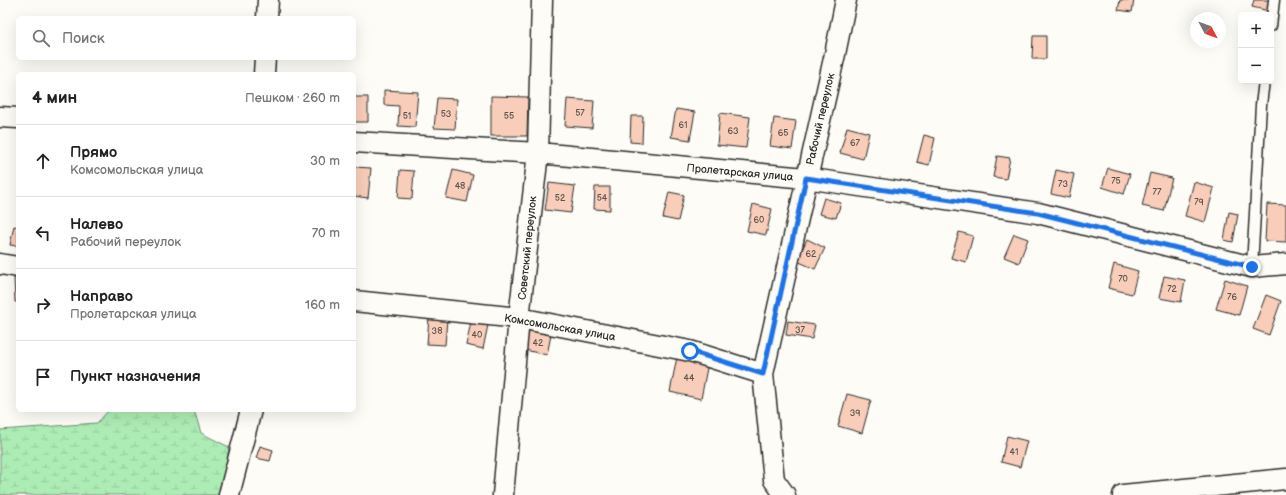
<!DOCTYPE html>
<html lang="ru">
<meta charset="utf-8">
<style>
body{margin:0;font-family:"Balsamiq Sans",sans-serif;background:#f2f2f2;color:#222}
.controls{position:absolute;right:12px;top:12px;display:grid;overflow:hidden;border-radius:6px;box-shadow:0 4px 16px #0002}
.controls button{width:36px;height:36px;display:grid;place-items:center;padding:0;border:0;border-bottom:1px solid #e0e0e0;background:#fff;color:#222;font:20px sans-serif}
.compass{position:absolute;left:1190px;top:12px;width:36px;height:36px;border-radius:50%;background:#fff;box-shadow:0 4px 16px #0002;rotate:131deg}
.stop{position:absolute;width:12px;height:12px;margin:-9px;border:3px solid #1a73e8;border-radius:50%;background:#fff}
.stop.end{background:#1a73e8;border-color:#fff;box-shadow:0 1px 4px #0008}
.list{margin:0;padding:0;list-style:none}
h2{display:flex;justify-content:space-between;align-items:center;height:52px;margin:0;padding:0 16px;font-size:17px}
h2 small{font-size:13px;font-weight:400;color:#767676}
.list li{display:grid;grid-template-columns:26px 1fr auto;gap:12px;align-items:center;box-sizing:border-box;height:72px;padding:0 16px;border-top:1px solid #e0e0e0}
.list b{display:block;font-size:15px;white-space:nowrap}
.list p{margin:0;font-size:13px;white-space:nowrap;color:#767676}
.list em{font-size:13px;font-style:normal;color:#767676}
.icon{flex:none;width:22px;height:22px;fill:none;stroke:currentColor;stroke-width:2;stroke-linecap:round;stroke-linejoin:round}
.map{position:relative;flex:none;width:1286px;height:495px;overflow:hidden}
.search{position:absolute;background:#fff;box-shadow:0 4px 16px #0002;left:16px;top:16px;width:340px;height:44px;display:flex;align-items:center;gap:10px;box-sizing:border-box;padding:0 14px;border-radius:6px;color:#767676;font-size:15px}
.panel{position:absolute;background:#fff;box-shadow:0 4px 16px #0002;left:16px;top:72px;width:340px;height:340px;border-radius:6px}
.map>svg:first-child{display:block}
</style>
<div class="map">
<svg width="1286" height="495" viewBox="0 0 1286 495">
<defs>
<pattern id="wetland-marsh" width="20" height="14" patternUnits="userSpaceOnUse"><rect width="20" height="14" fill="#adedb5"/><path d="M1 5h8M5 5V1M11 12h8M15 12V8" fill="none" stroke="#95cb9c"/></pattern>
</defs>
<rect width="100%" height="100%" fill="#fdfcf7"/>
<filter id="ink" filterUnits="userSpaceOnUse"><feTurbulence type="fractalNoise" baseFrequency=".025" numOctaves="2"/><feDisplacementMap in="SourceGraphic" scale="8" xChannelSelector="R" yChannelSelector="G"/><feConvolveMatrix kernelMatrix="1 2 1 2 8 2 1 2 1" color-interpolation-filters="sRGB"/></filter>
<g filter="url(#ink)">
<path fill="url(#wetland-marsh)" stroke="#6c8c70" d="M109,410H194L201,433L229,447L222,495H0V430L97,423Z"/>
<path fill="#f8cdb9" stroke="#2b2b2b" d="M1120,0H1134L1132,12L1118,10Z
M1254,0H1272L1269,11L1252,7Z
M1033,36H1046V59H1032Z
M384,90L418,92L415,127L398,126L399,106L384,105Z
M491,96L528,97L527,136H491Z
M354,97H368V122H354Z
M437,98L457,99L455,129L434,128Z
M567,99L594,101L592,128L565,126Z
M676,109L695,112L690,140L671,137Z
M720,113L750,117L746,148L717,145Z
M631,116H643L642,143L630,142Z
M774,118L796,121L792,149L770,146Z
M847,127L869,133L863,159L840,153Z
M924,135L935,138L929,165L917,162Z
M997,156L1010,158L1006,179L993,177Z
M354,167L371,168L368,198L354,196Z
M1108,168L1130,174L1124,194L1102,187Z
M400,170L414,171L412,199L398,198Z
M453,170L473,175L467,202L446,198Z
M1056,170L1074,174L1069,198L1051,194Z
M1150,173L1172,178L1164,211L1142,206Z
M1194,182L1214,188L1205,222L1185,216Z
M549,183L575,186L571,213L545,210Z
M595,187H610V210L594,209Z
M669,192L684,195L678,221L663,218Z
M824,198L841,203L836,218L819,214Z
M753,204L772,209L766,235L747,231Z
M1267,204L1286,205V242L1265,241Z
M1229,212L1238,214L1233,242L1224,240Z
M14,226L18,227V246L10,245Z
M959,232L973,236L966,262L951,258Z
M1014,234L1028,239L1019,263L1004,257Z
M807,239L825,248L815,269L797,261Z
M1114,264L1138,271L1132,294L1108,288Z
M1164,276L1185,280L1181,302L1159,298Z
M14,278H18V302H15Z
M1225,279L1247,286L1239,315L1216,309Z
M1266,295L1281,301L1269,335L1253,329Z
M429,317L447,319L445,345L427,344Z
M788,321L815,325L812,339L786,335Z
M471,322L488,325L483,349L466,345Z
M529,330L551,335L547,355L525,350Z
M677,357L708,363L701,399L670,392Z
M847,394L871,400L862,433L838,426Z
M1007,436L1027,441L1020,467L1001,462Z
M260,446L273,450L270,461L256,458Z"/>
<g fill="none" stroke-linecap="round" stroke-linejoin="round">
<g stroke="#2b2b2b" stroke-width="13">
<path id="service" d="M1271,26L1274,0
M1252,267L1261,105L1264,81"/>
</g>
<g stroke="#2b2b2b" stroke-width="23">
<path id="minor" d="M267,18L268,0
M264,74L265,58
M0,117L18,118
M354,142L538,153L806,178L1038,213L1252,267L1286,264
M0,264L18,267
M354,301L519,318L690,351L763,374
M229,495L251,410
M503,495L519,318L538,153L542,0
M785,495L774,480L763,374L835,54L846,0
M1123,495L1286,479"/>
</g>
<use href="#service" stroke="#fdfcf7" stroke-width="10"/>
<use href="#minor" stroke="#fdfcf7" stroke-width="20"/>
</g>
</g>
<g fill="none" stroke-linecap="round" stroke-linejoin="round" filter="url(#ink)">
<path stroke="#1a73e8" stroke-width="5" d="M690,351L763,374L806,178L1038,213L1252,267"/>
</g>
<g text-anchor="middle" stroke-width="4" stroke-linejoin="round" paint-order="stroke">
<g font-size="9" fill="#5e544e">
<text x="580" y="116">57</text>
<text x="446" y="117">53</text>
<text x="407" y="119">51</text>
<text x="509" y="119">55</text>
<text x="683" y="128">61</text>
<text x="733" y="134">63</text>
<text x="783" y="136">65</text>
<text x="855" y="146">67</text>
<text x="1116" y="184">75</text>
<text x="1063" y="187">73</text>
<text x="460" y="189">48</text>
<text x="1157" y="195">77</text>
<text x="560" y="201">52</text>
<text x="602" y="201">54</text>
<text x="1199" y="205">79</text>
<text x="759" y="223">60</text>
<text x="811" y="257">62</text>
<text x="1123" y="282">70</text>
<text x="1172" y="292">72</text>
<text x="1232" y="300">76</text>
<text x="800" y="333">37</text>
<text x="437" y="334">38</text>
<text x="477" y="338">40</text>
<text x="538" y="346">42</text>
<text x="689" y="381">44</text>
<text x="855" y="416">39</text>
<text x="1014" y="455">41</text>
</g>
<g font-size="11" fill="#2b2b2b" stroke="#fdfcf7">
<text transform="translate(820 119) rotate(-77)" y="4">Рабочий переулок</text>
<text transform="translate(740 172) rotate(5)" y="4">Пролетарская улица</text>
<text transform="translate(527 248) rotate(-84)" y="4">Советский переулок</text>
<text transform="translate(560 327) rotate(10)" y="4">Комсомольская улица</text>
</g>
</g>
</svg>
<div class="controls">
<button>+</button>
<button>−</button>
</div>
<svg class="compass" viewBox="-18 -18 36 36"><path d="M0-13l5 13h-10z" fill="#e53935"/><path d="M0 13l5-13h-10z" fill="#767676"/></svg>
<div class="stop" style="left:690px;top:351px"></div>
<div class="stop end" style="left:1252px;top:267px"></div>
<div class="search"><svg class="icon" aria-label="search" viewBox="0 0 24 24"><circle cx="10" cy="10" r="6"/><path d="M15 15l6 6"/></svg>Поиск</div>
<section class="panel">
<h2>4 мин<small>Пешком · 260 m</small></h2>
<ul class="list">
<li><svg class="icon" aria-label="ahead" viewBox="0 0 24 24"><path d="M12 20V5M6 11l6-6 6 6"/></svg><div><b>Прямо</b><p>Комсомольская улица</p></div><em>30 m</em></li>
<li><svg class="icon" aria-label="left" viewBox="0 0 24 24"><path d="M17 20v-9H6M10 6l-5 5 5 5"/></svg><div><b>Налево</b><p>Рабочий переулок</p></div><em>70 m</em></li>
<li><svg class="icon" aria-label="right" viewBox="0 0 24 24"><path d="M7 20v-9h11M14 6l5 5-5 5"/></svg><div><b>Направо</b><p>Пролетарская улица</p></div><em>160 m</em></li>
<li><svg class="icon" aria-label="arrive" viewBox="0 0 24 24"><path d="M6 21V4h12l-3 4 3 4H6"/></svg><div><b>Пункт назначения</b></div></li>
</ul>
</section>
</div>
